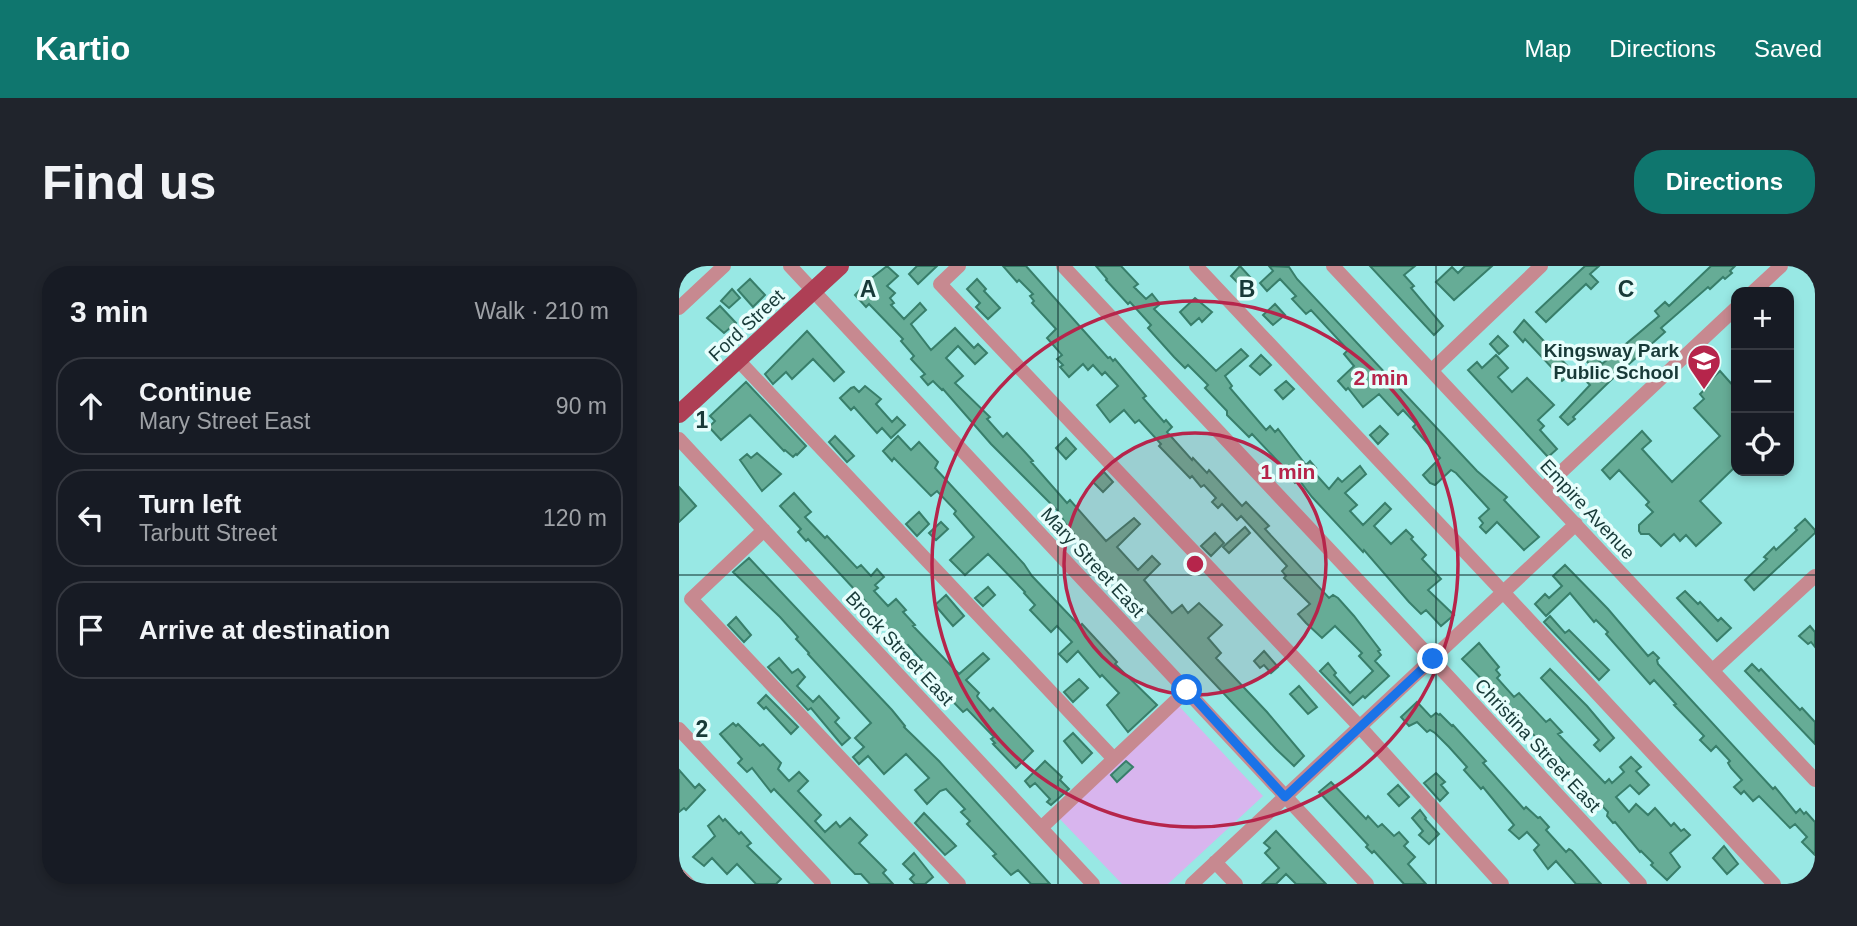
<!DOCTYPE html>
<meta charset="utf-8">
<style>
body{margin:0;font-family:Arial,sans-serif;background:#20242c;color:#f1f3f6}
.controls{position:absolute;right:21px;top:21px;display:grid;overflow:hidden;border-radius:14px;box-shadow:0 4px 10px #0003}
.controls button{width:63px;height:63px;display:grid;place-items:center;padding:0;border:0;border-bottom:2px solid #363941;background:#171b24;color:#f1f3f6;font:35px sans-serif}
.stop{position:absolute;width:21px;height:21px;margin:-16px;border:5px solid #1a73e8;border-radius:50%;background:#fff}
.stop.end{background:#1a73e8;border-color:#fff;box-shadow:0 2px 7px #0008}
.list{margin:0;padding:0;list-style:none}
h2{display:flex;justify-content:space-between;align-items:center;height:91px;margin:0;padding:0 28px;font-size:30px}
h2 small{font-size:23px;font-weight:400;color:#9ea1a6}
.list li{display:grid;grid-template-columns:46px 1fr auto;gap:21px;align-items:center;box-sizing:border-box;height:98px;margin:0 14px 14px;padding:0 14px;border:2px solid #363941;border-radius:28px}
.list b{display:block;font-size:26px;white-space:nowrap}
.list p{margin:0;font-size:23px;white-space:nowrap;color:#9ea1a6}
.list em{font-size:23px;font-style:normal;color:#9ea1a6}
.icon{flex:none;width:38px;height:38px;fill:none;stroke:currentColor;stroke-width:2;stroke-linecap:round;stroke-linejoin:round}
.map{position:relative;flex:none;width:1136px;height:618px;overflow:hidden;border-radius:28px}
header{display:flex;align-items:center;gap:42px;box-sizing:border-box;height:98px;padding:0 35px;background:#0f766e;color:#fff}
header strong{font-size:33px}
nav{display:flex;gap:38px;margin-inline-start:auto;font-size:24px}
.intro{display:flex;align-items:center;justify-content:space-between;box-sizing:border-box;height:168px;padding:0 42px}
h1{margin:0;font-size:49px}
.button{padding:18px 32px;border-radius:28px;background:#0f766e;color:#fff;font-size:24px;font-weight:700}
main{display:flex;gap:42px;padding:0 42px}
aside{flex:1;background:#171b24;border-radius:28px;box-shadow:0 4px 10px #0003}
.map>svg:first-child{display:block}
</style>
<header>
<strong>Kartio</strong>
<nav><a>Map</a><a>Directions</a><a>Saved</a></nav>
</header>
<div class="intro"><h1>Find us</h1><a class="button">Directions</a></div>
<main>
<aside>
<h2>3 min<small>Walk · 210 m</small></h2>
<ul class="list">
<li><svg class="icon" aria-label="ahead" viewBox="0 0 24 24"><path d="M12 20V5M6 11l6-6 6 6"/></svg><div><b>Continue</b><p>Mary Street East</p></div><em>90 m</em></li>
<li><svg class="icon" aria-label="left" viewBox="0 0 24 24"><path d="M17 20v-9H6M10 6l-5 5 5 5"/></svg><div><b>Turn left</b><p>Tarbutt Street</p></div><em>120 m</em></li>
<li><svg class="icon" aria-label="arrive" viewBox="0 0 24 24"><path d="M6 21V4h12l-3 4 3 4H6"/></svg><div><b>Arrive at destination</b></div></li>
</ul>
</aside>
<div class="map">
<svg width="1136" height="618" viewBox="0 0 1136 618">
<rect width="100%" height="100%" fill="#98e8e4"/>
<path fill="#d8b5ee" d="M498,438L584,530L489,618H443L378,550Z"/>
<path fill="#66ac96" stroke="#387e6a" stroke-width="2" d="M208,0L219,10L208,20L216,27L211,32L215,37L212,39L225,53L241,37L247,44L232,58L252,84L276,62L295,82L299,78L308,87L296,98L279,80L267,92L284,110L276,117L311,151L308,153L324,171L328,167L344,184L354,195L352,196L388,237L391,234L427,275L455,252L461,258L438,281L459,304L473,290L481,298L465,314L493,347L503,339L509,347L520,337L543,359L529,372L542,387L537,392L588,446L625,490L615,500L597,483L389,262L379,245L312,178L264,123L263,124L254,115L249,119L242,111L246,108L232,93L235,90L222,75L224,73L190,38L187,41L176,29L190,14Z
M238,0H258L239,18L230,8Z
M324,0H347L429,92L431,91L434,95L436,93L467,130L464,132L485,156L487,154L493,161L488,166L513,194L514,192L528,207L530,204L563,240L567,236L590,260L586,263L650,332L654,329L659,332L675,350L701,384L699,385L702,389L696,395L710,410L686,432L684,430L674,439L641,405L649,397L657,407L655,409L671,427L694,405L680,390L683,387L656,360L643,372L627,357L619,348L631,338L605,312L607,310L603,305L608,300L562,250L558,254L543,238L539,242L533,236L537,232L525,219L522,221L513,210L511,212L480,180L482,178L460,154L456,157L445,144L431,156L418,139L439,120L426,106L423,109L414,99L409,104L404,98L390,111L381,101L384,99L378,93L383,89L368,72L377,63L353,37L355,35L351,30L354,28L340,14L338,16Z
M417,0H442L459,18L455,21L467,33L473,28L481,38L475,43L537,105L562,83L569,90L546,110L553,120L551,122L587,164L591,160L596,166L599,163L627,199L631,195L637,202L633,204L650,223L659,212L663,216L681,200L687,208L666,227L678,239L671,245L684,259L706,237L712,243L695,260L712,278L727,264L734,271L732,273L747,289L743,293L762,313L749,324L775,349L762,360L747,344L742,348L730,336L685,284L684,286L633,231L620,214L616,217L611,212L614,207L611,204L609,206L573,168L570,171L548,149V145L526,122L529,119L509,99L506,102L495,91L469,62L472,59L451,36L449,38L427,14L428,13Z
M561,0L571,11L562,20L552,10Z
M590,0L610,1L618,13L798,205L828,231L825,234L860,271L845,284L818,256L807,267L801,261L804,257L800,252L810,243L777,207L772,204L756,219L751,217L744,209L761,192L734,161L737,158L724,144L719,149L700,128L684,141L669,122L667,124L659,115L675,100L665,88L669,84L632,44L627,48L613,33L617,30L601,13L588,25L581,17L594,5Z
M691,0H736L725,9L735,20L732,22L764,60L755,69Z
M786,0H813L775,34L757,16L773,1L779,7Z
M906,0H920L911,8L919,16L912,23L907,18L867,56L857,46Z
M1032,0H1056L1051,5L1053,7L1046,13L1044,11L1031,23L1029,21L982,62L986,66L931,115L894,151L896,153L889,159L881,151L911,119L903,111L913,101L901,88L908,81L923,98L980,50L976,45L986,36L990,40Z
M71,13L86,29L74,41L59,24Z
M298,13L307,23L305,25L321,42L309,53L297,41L301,37L288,23Z
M53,23L61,32L50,42L42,35Z
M516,32L533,46L523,56L520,52L512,59L501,46Z
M596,38L606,49L594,59L584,49Z
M41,40L57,57L45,67L28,52Z
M845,54L894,106L883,115L874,106L876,105L846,73L844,76L835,66Z
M128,65L165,106L155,115L134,93L113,113L107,106L94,118L86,108Z
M819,70L829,80L820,88L811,78Z
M582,89L592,99L581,109L571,100Z
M817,89L829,102L819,111L833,126L848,112L875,139L859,154L865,160L861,164L878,183L869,191L789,104L798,96L803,102Z
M1041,105L1057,123V200L1021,235L1042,257L1017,280L1007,269L1001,275L995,268L982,280L970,268H962L960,265V259L974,246L967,239L970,236L940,204L931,213L923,204L963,165L972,175L963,183L993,216L1041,170L1015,142L1025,133L1021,128L1028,121L1026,119Z
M607,115L615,123L604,133L596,124Z
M67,116L127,180L118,189L117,188L114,191L106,184L105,185L71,149L42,174L30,161L36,155L31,150Z
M186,120L202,133L197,138L213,156L218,151L226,159L212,172L203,162L198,167L175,141L172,144L161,132L172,122L175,121L180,126Z
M701,160L709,168L699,178L691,169Z
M156,170L175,190L168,196L150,176Z
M219,170L232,184L240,176L259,196L256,202L345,298L353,310L394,353L401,360L403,358L438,396L436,398L478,439L449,466L428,439L440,427L423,409L421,411L399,385L388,396L380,388L393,376L378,360L372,366L351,344L356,339L345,327L346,326L315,294L309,288L286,309L271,294L295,271L275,248L277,245L258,225L252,230L215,192L213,195L204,185Z
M387,172L397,183L387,193L377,182Z
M78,187L102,208L83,225L61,194L68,188L72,192Z
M425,206L434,216L424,226L414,216Z
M0,221L17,240L0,256Z
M115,227L132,246L126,251L146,272L148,270L178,302L182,299L192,310L198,303L205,311L196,319L199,322L195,325L209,340L217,333L227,344L224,346L236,359L234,360L280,408L304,387L310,393L287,414L300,427L298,430L299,432L311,445L314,442L354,485L337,502L314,478L316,477L312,473L315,471L288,443L284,446L249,410L243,404L247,399L229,379L226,382L197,348L193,351L183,340L187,336L129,273L127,275L119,266L122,263L101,240Z
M240,246L250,258L238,270L227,258Z
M1126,253L1136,264V267L1075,324L1066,314L1088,293L1085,291L1095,281L1097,284L1118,264L1116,262Z
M262,256L269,263L257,274L250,267Z
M566,261L571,267L550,287L544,281Z
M536,267L545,277L532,290L522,280Z
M70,292L213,444L226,460L225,461L260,495L371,618H352L339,604L332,609L314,590L317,588L288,558L291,555L282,546L286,543L267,523L261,525L248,538L236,524L250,512L227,488L205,508L189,490L180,498L174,491L185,481L176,472L192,457L129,388L130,387L117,373L119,371L101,351L54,306Z
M886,299L929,343L969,390L974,386L980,392L978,394L979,398L1094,523L1096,521L1117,547L1121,543L1125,548L1127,546L1136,556V589L1123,576L1128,571L1116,558L1111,562L1080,530L1074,535L1065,525L1062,528L1055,521L1063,514L1052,502L1049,497L1051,495L1037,480L1032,485L1021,474L1025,470L995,439L997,438L975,414L971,418L927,368L929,366L917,354L915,356L891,327L867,350L856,338L866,328L870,332L883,320L874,310Z
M309,321L316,329L304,340L296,332Z
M1006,325L1019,338L1021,336L1039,355L1042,352L1052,362L1038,375L998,332Z
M267,329L285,350L274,360L256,339Z
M871,350L886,367L890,364L930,404L920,414L865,356Z
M57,351L72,369L65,376L49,359Z
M1131,360L1136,366V381L1132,376L1129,378L1120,370Z
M800,377L820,401L817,404L821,409L818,412L835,431L840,427L867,456L871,453L883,466L879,468L926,517L930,513L933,517L945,506L941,501L952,491L962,501L957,505L970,519L960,528L951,519L937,531L950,546L957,538L969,549L976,542L992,560L995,557L1002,565L1005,563L1011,569L991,587L1001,601L988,614L972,599L974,597L962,585L961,586L936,556L934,557L928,550L929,546L909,525L908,527L897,516L899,514L880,491L875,496L865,485L868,483L850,464L847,468L837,456L840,453L822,434L819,438L810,428L814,425L783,393Z
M585,385L599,401L592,407L585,399L581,402L575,395Z
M100,392L113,407L119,403L126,411L118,420L134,436L140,430L160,452L156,456L171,472L163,479L132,442L129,444L89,401Z
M1073,398L1080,405L1082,403L1121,444L1123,442L1136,456V478L1066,405Z
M871,403L908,440L935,472L921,485L915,479L920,474L862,412Z
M400,413L409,422L394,436L385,426Z
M620,420L638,441L629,448L611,428Z
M87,429L119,461L112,468L87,441L85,443L79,437Z
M738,436L752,451L757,447L760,449L761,448L773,460L774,459L807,495L804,497L845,543L847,541L859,552L861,551L870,561L867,564L887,586L890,583L893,585L922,618H897L877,595L869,603L855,584L860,579L848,566L840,573L830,564L835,559L804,521L802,523L785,504L788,501L770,481L756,467L751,464L748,466L738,456L730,460L722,451Z
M54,457L57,460L59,458L81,480L84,478L102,497L99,503L110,515L120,506L129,515L119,525L142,549L136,555L146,566L157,556L161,561L171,552L188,569L180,577L207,604L204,607L214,618H191L182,608H176L95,523L92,526L73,502L68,506L59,497L63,493L41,468Z
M394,467L413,487L403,497L385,475Z
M366,495L383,511L381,514L390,523L372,539L368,536L371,533L356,517L351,521L346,515Z
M447,495L454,501L438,516L432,509Z
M0,504L16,522L20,518L26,524L7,544L5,542L0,546Z
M757,507L766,516L762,519L769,527L761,535L745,517Z
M652,516L687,553L689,550L699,561L703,558L715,570L720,566L729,576L725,580L736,591L729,598L747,618H725L695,585L693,587L687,581L689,579L640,526Z
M719,519L730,531L720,540L709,528Z
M741,544L747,552L746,553L760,568L750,578L740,569L744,565L733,552Z
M245,547L277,580L266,589L236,557Z
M40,550L44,555L46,553L60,568L62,566L72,577L68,580L102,613L97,618H77L58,598L48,608L33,592L25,600L14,591L36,570L29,560Z
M597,565L625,595L647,618H617L607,608L597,618H583L600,602L586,587L591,582L585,577Z
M1045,580L1059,598L1048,608L1034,592Z
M235,587L254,611L246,618H236L231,613L235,609L224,598Z"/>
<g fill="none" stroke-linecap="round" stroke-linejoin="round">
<path stroke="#c78990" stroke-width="14" d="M111,0L688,618
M280,0L261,18L681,461L823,618
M384,0L753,393L961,618
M517,0L824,326L1095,618
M654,0L1136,514
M1074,26L1102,0
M0,42L45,0
M59,94L435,493
M753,104L862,0
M0,173L414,618
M864,223L1057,42
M85,264L12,333L280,618
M1034,404L1136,310
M0,463L145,618
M362,562L508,424
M536,596L557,618
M0,609L9,618
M513,618L897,258"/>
<path stroke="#ae3f55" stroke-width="18" d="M0,148L161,0"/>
</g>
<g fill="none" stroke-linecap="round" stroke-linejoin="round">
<path stroke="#1a73e8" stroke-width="9" d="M508,424L606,531L754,393"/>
</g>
<path fill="none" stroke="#183a38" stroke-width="2" stroke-opacity="0.55" d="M379,0V618M757,0V618M0,309H1136"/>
<circle cx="516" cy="298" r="131" fill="#b6254b" fill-opacity=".12"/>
<g fill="none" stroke="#b6254b" stroke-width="3.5">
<circle cx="516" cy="298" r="131"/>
<circle cx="516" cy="298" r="263"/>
</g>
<defs>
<g id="school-pin" transform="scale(1.75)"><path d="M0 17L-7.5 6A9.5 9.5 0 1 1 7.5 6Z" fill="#b6254b" stroke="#e7fefc"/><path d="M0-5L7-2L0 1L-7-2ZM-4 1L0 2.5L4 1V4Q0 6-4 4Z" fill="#fff"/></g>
</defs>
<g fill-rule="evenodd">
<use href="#school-pin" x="1025" y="95"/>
</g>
<g text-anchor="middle" stroke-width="7" stroke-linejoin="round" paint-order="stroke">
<g font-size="19" fill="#183a38" stroke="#e7fefc">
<text transform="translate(67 59) rotate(-43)" y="7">Ford Street</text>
<text transform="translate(909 243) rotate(47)" y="7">Empire Avenue</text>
<text transform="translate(414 296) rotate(47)" y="7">Mary Street East</text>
<text transform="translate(221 382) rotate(47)" y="7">Brock Street East</text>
<text transform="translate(859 479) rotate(47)" y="7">Christina Street East</text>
</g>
<g font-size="19" font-weight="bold" fill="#183a38" stroke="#e7fefc" text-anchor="end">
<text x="1000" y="91">Kingsway Park<tspan x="1000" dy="22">Public School</tspan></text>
</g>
</g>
<g font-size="23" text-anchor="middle" font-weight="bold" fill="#183a38" stroke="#e7fefc" stroke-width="7" stroke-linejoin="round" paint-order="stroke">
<text x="189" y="31">A</text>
<text x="568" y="31">B</text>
<text x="947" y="31">C</text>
<text x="23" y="162">1</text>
<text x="23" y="471">2</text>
</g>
<circle cx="516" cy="298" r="10" fill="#b6254b" stroke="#e7fefc" stroke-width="3.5"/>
<g font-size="21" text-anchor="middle" font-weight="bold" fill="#b6254b" stroke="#e7fefc" stroke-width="7" stroke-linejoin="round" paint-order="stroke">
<text x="702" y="119">2 min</text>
<text x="609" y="213">1 min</text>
</g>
</svg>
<div class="controls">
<button>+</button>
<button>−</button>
<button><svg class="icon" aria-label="locate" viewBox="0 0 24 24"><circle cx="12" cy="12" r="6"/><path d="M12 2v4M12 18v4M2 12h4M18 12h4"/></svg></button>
</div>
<div class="stop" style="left:508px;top:424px"></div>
<div class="stop end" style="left:754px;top:393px"></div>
</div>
</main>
